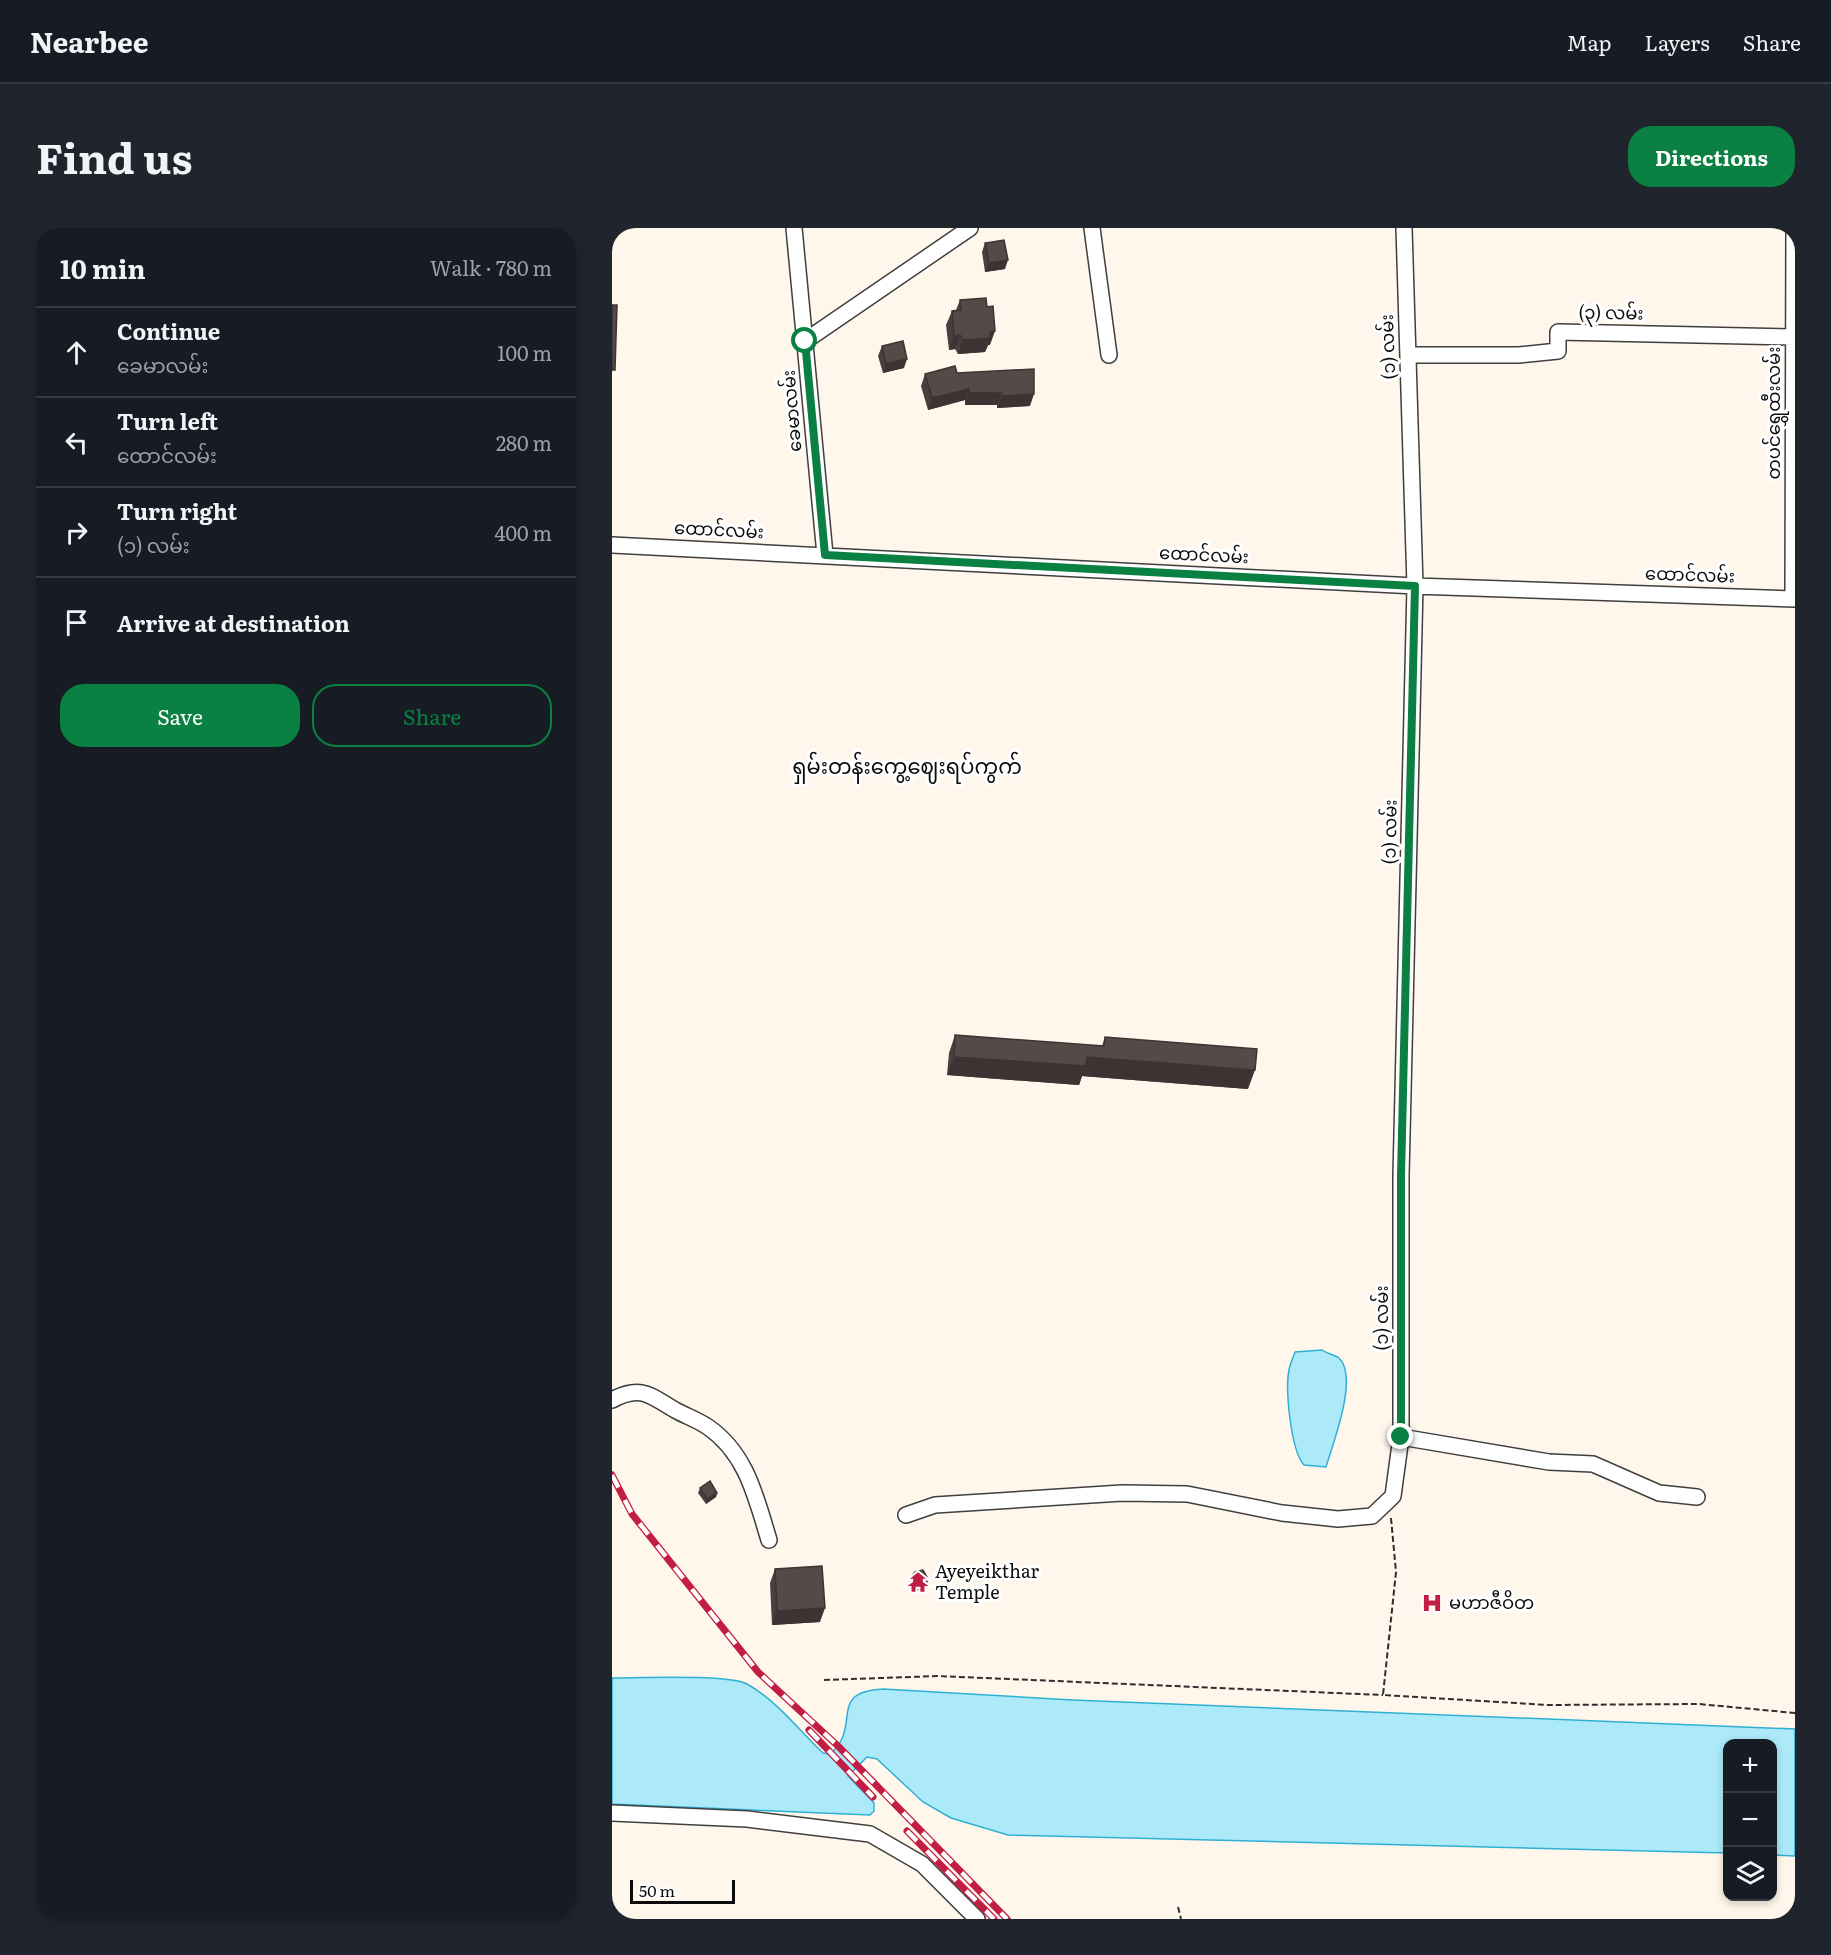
<!DOCTYPE html>
<meta charset="utf-8">
<style>
body{margin:0;font-family:Literata,"Noto Sans Myanmar",serif;background:#20242c;color:#f1f3f6}
.controls{position:absolute;right:18px;bottom:18px;display:grid;overflow:hidden;border-radius:12px;box-shadow:0 3px 9px #0003}
.controls button{width:54px;height:54px;display:grid;place-items:center;padding:0;border:0;border-bottom:2px solid #363941;background:#171b24;color:#f1f3f6;font:30px sans-serif}
.scale{position:absolute;left:18px;bottom:15px;width:105px;box-sizing:border-box;padding-left:6px;border:3px solid #0c0c0c;border-top:0;font-size:16px;line-height:21px;white-space:nowrap;color:#0c0c0c;-webkit-text-stroke:4px #fff;paint-order:stroke}
.stop{position:absolute;width:18px;height:18px;margin:-14px;border:4px solid #0b8043;border-radius:50%;background:#fff}
.stop.end{background:#0b8043;border-color:#fff;box-shadow:0 2px 6px #0008}
.list{margin:0;padding:0;list-style:none}
h2{display:flex;justify-content:space-between;align-items:center;height:78px;margin:0;padding:0 24px;font-size:26px}
h2 small{font-size:20px;font-weight:400;color:#9ea1a6}
.list li{display:grid;grid-template-columns:39px 1fr auto;gap:18px;align-items:center;box-sizing:border-box;height:90px;padding:0 24px;border-top:2px solid #363941}
.list b{display:block;font-size:22px;white-space:nowrap}
.list p{margin:0;font-size:20px;white-space:nowrap;color:#9ea1a6}
.list em{font-size:20px;font-style:normal;color:#9ea1a6}
.actions{display:flex;gap:12px;padding:18px 24px}
.actions a{flex:1;padding:14px 0;border:2px solid #0b8043;border-radius:24px;text-align:center;font-size:21px;color:#0b8043}
.actions .main{background:#0b8043;color:#fff}
.icon{flex:none;width:33px;height:33px;fill:none;stroke:currentColor;stroke-width:2;stroke-linecap:round;stroke-linejoin:round}
.map{position:relative;flex:none;width:1183px;height:1691px;overflow:hidden;border-radius:24px}
header{display:flex;align-items:center;gap:36px;box-sizing:border-box;height:84px;padding:0 30px;background:#171b24;border-bottom:2px solid #363941}
header strong{font-size:28px}
nav{display:flex;gap:33px;margin-inline-start:auto;font-size:21px}
.intro{display:flex;align-items:center;justify-content:space-between;box-sizing:border-box;height:144px;padding:0 36px}
h1{margin:0;font-size:42px}
.button{padding:15px 27px;border-radius:24px;background:#0b8043;color:#fff;font-size:21px;font-weight:700}
main{display:flex;gap:36px;padding:0 36px}
aside{flex:1;background:#171b24;border-radius:24px;box-shadow:0 3px 9px #0003}
.map>svg:first-child{display:block}
</style>
<header>
<strong>Nearbee</strong>
<nav><a>Map</a><a>Layers</a><a>Share</a></nav>
</header>
<div class="intro"><h1>Find us</h1><a class="button">Directions</a></div>
<main>
<aside>
<h2>10 min<small>Walk · 780 m</small></h2>
<ul class="list">
<li><svg class="icon" aria-label="ahead" viewBox="0 0 24 24"><path d="M12 20V5M6 11l6-6 6 6"/></svg><div><b>Continue</b><p>ခေမာလမ်း</p></div><em>100 m</em></li>
<li><svg class="icon" aria-label="left" viewBox="0 0 24 24"><path d="M17 20v-9H6M10 6l-5 5 5 5"/></svg><div><b>Turn left</b><p>ထောင်လမ်း</p></div><em>280 m</em></li>
<li><svg class="icon" aria-label="right" viewBox="0 0 24 24"><path d="M7 20v-9h11M14 6l5 5-5 5"/></svg><div><b>Turn right</b><p>(၁) လမ်း</p></div><em>400 m</em></li>
<li><svg class="icon" aria-label="arrive" viewBox="0 0 24 24"><path d="M6 21V4h12l-3 4 3 4H6"/></svg><div><b>Arrive at destination</b></div></li>
</ul>
<div class="actions"><a class="main">Save</a><a>Share</a></div>
</aside>
<div class="map">
<svg width="1183" height="1691" viewBox="0 0 1183 1691">
<rect width="100%" height="100%" fill="#fff7eb"/>
<path fill="#aceaf9" stroke="#30afd4" stroke-width="1.5" d="M710,1122C714,1125 723,1127 727,1130C747,1149 721,1215 714,1239L692,1237C679,1223 673,1162 677,1142C678,1136 681,1130 683,1124Z
M0,1450C26,1450 116,1446 135,1456C164,1472 187,1502 211,1525L218,1526C251,1498 214,1464 271,1461L461,1472L1183,1501V1628L1161,1627L1160,1516H1116L1115,1625L396,1607L339,1590L311,1574L265,1531L255,1529L236,1548L262,1575V1583L258,1587L0,1576Z"/>
<g fill="none" stroke-linecap="round" stroke-linejoin="round">
<g stroke="#3f3f3f" stroke-width="18">
<path id="minor" d="M182,0L213,327
M480,0L497,127
M193,113L358,0
M796,127H907L946,123V104L1183,109
M0,317L803,358L1183,371
M1181,370L1182,0
M0,1172C29,1156 39,1168 63,1182C74,1188 86,1192 96,1199C135,1226 144,1270 157,1312
M789,1209L937,1234L981,1236L1047,1265L1085,1269
M294,1287L323,1277L510,1265L575,1266L670,1285L726,1291L760,1288L781,1268L789,1209V948L803,358L792,0
M0,1585L135,1591L258,1606L310,1636L365,1691"/>
</g>
<path stroke="#2e2e2e" stroke-width="2" stroke-dasharray="6 3" stroke-linecap="butt" d="M779,1290L784,1344L771,1467L936,1477L1087,1476L1183,1485
M212,1452L326,1448L771,1467
M566,1679L569,1691"/>
<use href="#minor" stroke="#fff" stroke-width="15"/>
<g stroke="#c21d42" stroke-width="7">
<path id="rail" d="M0,1247L20,1286L146,1444L226,1518L395,1691
M197,1502L261,1569
M295,1603L382,1691"/>
</g>
<use href="#rail" stroke="#fff" stroke-width="4.5" stroke-dasharray="14" stroke-linecap="butt"/>
</g>
<path fill="#49403e" d="M373,15L393,41L373,44L370,24Z
M348,72L378,117H376L373,124L346,126L343,121L337,122L334,97L340,83L344,82Z
M270,118L292,140L271,145L266,128Z
M345,145L418,178L385,180V177H353V172L316,182L309,158L313,146Z
M343,807L490,818L493,809L636,861L470,848L467,857L335,847L337,825Z
M88,1260L105,1265L104,1269L94,1276L86,1265Z
M163,1341L208,1394L160,1397L158,1355Z
M300,1348L312,1360L304,1363L300,1360L299,1352Z"/>
<path fill="#3c3432" d="M396,32L393,41L373,44L377,35Z
M383,103L378,117H376L373,124L346,126L351,112L378,104Z
M348,107L343,121L337,122L342,108Z
M295,131L292,140L271,145L274,136Z
M357,161L353,172L316,182L320,170Z
M357,165H389L385,177H353Z
M422,166L418,178L385,180L390,168Z
M342,829H475L643,842L636,861L470,848L467,857L335,847Z
M105,1265L104,1269L94,1276L95,1271Z
M316,1351L312,1360L304,1363L306,1358Z
M213,1380L208,1394L160,1397L165,1383Z"/>
<path fill="#554a48" stroke="#3c3432" stroke-width="1.5" d="M392,12L396,32L377,35L373,15Z
M374,70L375,79L381,78L383,103L378,104V110L351,112L348,107L342,108L340,83L349,82L348,72Z
M0,77H5L3,142H0Z
M291,113L295,131L274,136L270,118Z
M343,138L345,145L422,141V166L390,168L389,165H357V161L320,170L313,146Z
M343,807L492,818L493,809L645,821L643,842L475,829L474,838L342,829Z
M98,1253L105,1265L95,1271L88,1260Z
M210,1338L213,1380L165,1383L163,1341Z
M311,1342L316,1351L314,1356L306,1358L302,1355L300,1348L303,1344Z"/>
<g fill="none" stroke-linecap="round" stroke-linejoin="round">
<path stroke="#0b8043" stroke-width="8" d="M193,113L213,327L803,358L789,948V1209"/>
</g>
<defs>
<g id="temple-bare" transform="scale(1.62)"><path d="M0-6L5-2H3V0L6.5 2.5H4V6H1.5V3h-3V6H-4V2.5H-6.5L-3 0V-2H-5Z" fill="#c21d42" stroke="#fff" stroke-width="2.5" paint-order="stroke"/></g>
<g id="hospital-bare" transform="scale(1.62)"><path d="M-5-5h3v3.5h4V-5h3V5h-3V1.5h-4V5h-3Z" fill="#c21d42" stroke="#fff" stroke-width="2.5" paint-order="stroke"/></g>
</defs>
<g fill-rule="evenodd">
<use href="#temple-bare" x="306" y="1354"/>
<use href="#hospital-bare" x="820" y="1375"/>
</g>
<g text-anchor="middle" stroke-width="6" stroke-linejoin="round" paint-order="stroke">
<g font-size="18" fill="#0c0c0c" stroke="#fff">
<text transform="translate(999 85) rotate(1)" y="6">(၃) လမ်း</text>
<text transform="translate(776 119) rotate(-92)" y="6">(၁) လမ်း</text>
<text transform="translate(180 183) rotate(-95)" y="6">ခေမာလမ်း</text>
<text transform="translate(1162 185) rotate(-90)" y="6">တပင်ရွှေထီးလမ်း</text>
<text transform="translate(107 302) rotate(3)" y="6">ထောင်လမ်း</text>
<text transform="translate(592 327) rotate(3)" y="6">ထောင်လမ်း</text>
<text transform="translate(1078 347) rotate(2)" y="6">ထောင်လမ်း</text>
<text transform="translate(778 604) rotate(-89)" y="6">(၁) လမ်း</text>
<text transform="translate(770 1090) rotate(-90)" y="6">(၁) လမ်း</text>
</g>
<g font-size="18" fill="#0c0c0c" stroke="#fff" text-anchor="start">
<text x="323" y="1350">Ayeyeikthar<tspan x="323" dy="21">Temple</tspan></text>
<text x="837" y="1381">မဟာဇီဝိတ</text>
</g>
<g font-size="21" fill="#0c0c0c" stroke="#fff">
<text x="295" y="546">ရှမ်းတန်းကွေ့ဈေးရပ်ကွက်</text>
</g>
</g>
</svg>
<div class="controls">
<button>+</button>
<button>−</button>
<button><svg class="icon" aria-label="layers" viewBox="0 0 24 24"><path d="M12 4l9 5-9 5-9-5zM3 14l9 5 9-5"/></svg></button>
</div>
<div class="scale">50 m</div>
<div class="stop" style="left:193px;top:113px"></div>
<div class="stop end" style="left:789px;top:1209px"></div>
</div>
</main>
